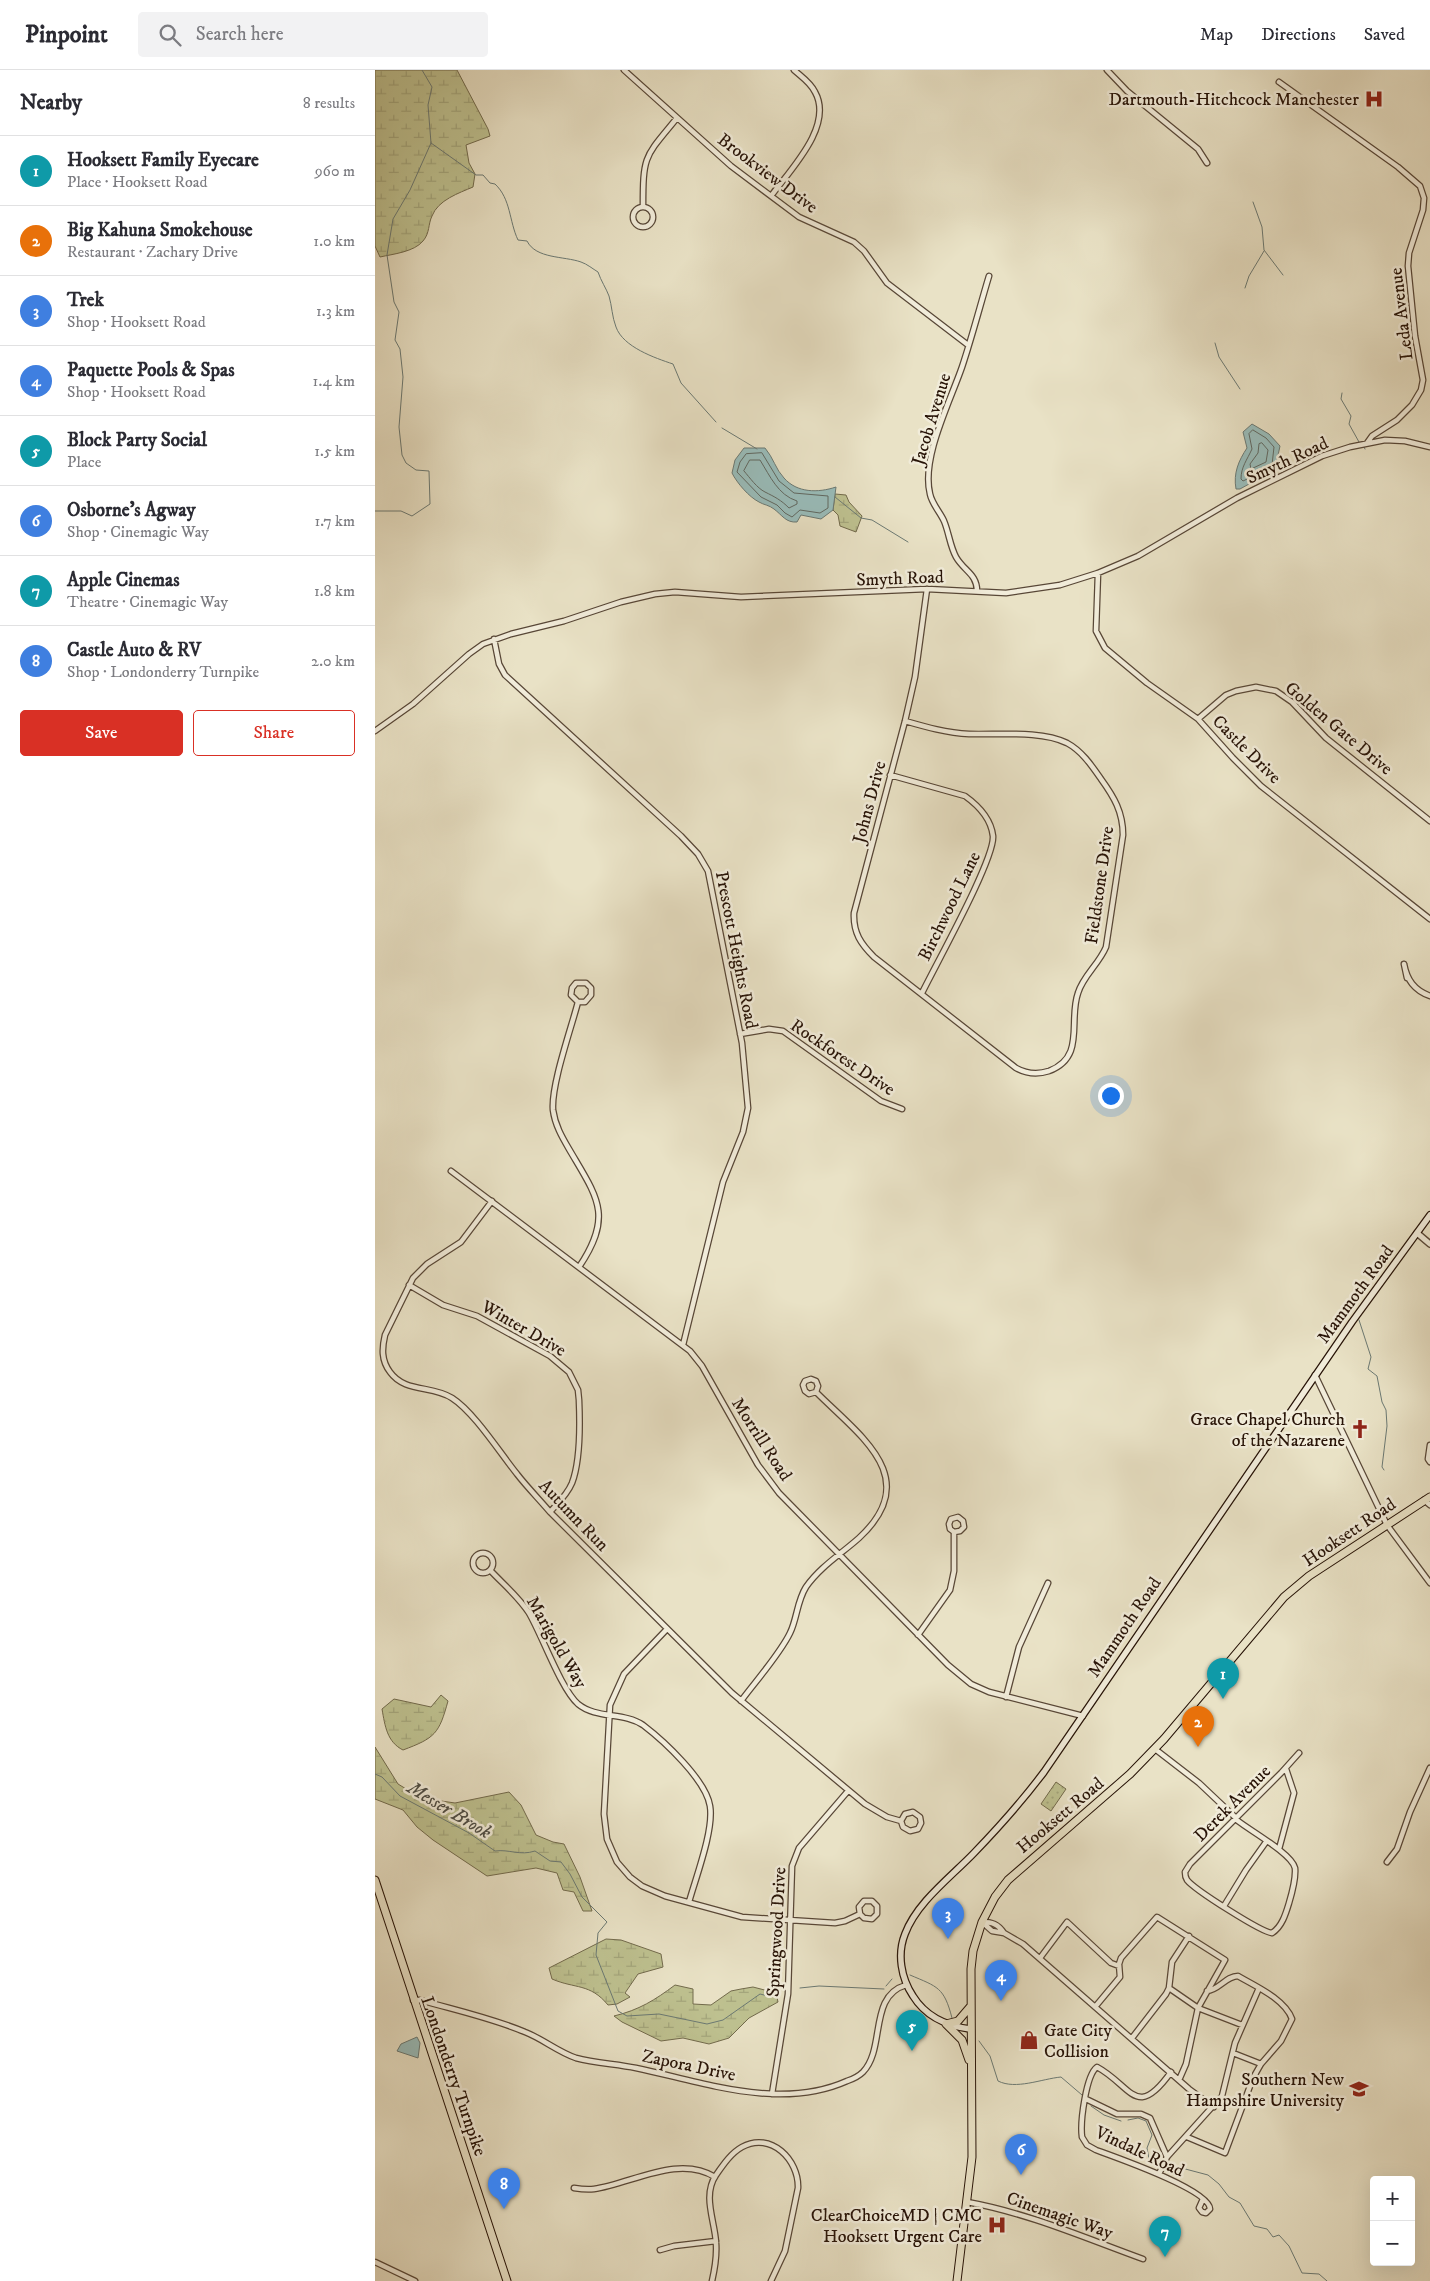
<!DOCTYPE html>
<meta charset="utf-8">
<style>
body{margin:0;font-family:"IM FELL DW Pica",serif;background:#f2f2f3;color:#2b2b33}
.controls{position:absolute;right:15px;bottom:15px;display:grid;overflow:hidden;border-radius:5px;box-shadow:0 5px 20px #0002}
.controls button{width:45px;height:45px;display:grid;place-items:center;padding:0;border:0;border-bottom:1px solid #e1e1e2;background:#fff;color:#2b2b33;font:25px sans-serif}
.you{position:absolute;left:735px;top:1025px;width:18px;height:18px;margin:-12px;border:4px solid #fff;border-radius:50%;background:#1a73e8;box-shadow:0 0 0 8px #1a73e833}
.badge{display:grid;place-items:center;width:32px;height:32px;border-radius:50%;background:#d93025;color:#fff;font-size:16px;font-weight:700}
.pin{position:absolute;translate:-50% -41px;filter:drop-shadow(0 1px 2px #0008)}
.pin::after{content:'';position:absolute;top:26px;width:18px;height:15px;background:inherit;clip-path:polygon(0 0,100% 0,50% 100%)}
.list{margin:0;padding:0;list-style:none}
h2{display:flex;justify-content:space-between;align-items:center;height:65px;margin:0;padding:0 20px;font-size:21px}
h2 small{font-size:16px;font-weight:400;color:#7c7c81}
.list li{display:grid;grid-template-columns:32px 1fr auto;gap:15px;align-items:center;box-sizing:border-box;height:70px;padding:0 20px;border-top:1px solid #e1e1e2}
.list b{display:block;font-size:19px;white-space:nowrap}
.list p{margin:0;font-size:16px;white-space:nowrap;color:#7c7c81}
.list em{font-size:16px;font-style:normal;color:#7c7c81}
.actions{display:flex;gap:10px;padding:15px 20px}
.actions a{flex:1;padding:11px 0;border:1px solid #d93025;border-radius:5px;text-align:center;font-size:18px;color:#d93025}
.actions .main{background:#d93025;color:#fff}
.icon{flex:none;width:28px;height:28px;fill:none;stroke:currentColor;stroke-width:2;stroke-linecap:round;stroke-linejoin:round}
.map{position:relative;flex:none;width:1055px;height:2211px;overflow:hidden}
header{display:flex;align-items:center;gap:30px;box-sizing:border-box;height:70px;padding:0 25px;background:#fff;border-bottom:1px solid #e1e1e2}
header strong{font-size:24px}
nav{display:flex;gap:28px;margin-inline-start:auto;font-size:18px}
.search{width:350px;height:45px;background:#f2f2f3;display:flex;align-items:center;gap:12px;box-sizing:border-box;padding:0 18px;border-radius:5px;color:#7c7c81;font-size:19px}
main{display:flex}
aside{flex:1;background:#fff}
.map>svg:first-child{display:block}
</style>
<header>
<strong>Pinpoint</strong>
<div class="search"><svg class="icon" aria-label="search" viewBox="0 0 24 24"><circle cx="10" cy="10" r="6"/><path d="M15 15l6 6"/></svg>Search here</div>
<nav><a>Map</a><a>Directions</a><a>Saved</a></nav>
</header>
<main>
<aside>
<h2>Nearby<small>8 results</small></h2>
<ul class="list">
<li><span class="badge" style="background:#0f9aa8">1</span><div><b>Hooksett Family Eyecare</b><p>Place · Hooksett Road</p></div><em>960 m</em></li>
<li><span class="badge" style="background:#e8710a">2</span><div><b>Big Kahuna Smokehouse</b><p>Restaurant · Zachary Drive</p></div><em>1.0 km</em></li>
<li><span class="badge" style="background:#3f7fe0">3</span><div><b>Trek</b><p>Shop · Hooksett Road</p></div><em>1.3 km</em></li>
<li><span class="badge" style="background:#3f7fe0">4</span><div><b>Paquette Pools &amp; Spas</b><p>Shop · Hooksett Road</p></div><em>1.4 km</em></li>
<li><span class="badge" style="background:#0f9aa8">5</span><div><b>Block Party Social</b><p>Place</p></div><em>1.5 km</em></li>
<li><span class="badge" style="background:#3f7fe0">6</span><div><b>Osborne's Agway</b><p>Shop · Cinemagic Way</p></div><em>1.7 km</em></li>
<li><span class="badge" style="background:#0f9aa8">7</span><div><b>Apple Cinemas</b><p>Theatre · Cinemagic Way</p></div><em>1.8 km</em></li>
<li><span class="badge" style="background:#3f7fe0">8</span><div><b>Castle Auto &amp; RV</b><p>Shop · Londonderry Turnpike</p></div><em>2.0 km</em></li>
</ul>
<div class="actions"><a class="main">Save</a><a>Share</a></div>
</aside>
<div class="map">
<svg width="1055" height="2211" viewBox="0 0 1055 2211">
<defs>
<pattern id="wetland-marsh" width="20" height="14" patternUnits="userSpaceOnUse" patternTransform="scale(1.25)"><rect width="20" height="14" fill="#bec190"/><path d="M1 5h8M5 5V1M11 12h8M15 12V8" fill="none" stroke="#a3a57b"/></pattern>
<pattern id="park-dots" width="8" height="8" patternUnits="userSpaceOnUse" patternTransform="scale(1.25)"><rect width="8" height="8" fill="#bec190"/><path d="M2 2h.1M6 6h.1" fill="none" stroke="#a3a57b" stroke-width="1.8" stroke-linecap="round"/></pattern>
</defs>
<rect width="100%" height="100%" fill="#e9e2c6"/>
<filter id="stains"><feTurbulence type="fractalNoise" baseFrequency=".004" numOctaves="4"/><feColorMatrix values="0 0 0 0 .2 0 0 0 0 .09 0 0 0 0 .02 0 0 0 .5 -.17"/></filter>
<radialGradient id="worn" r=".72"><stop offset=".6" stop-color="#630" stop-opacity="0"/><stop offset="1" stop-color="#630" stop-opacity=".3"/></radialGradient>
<path fill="url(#wetland-marsh)" stroke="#726a4c" d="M0,0H82L113,59L115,66L91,75L94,93L100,104L98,117C84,123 63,130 57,146C53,154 55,163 48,171C39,182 18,184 5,187L0,176Z
M460,424L471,425L474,432L487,446L481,462L465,456L463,445L458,440Z
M66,1625L73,1631C64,1664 60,1668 28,1680C12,1672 10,1656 7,1639L19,1629L56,1637Z
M0,1677L23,1714L46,1728L80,1733L134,1722L146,1735L161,1765L178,1772L189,1774L205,1807L217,1841H208L199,1822L188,1820L182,1803L161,1798L112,1806L58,1770L42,1757L28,1740L0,1729Z
M231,1869L246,1870L286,1884L288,1897L263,1904L250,1923L255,1927L242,1934L233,1935C215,1913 200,1919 177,1909L174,1898Z
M300,1915L318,1919V1934L336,1935L356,1921L366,1919L378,1917L401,1923L403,1932L374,1948L354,1968L334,1974L308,1968L286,1971L247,1952L239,1946C264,1940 280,1930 300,1915Z"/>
<path fill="url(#park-dots)" stroke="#726a4c" d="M681,1712L691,1719L676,1741L666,1734Z"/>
<path fill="#99bdbb" stroke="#6b7973" d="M877,354L894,364L905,376L902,390L903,398L865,419H861C858,403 864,390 872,378L868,362Z
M369,378H390C398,387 401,400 409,408C422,423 443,423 461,417L458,440L446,449L426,445L422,452C411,453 407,445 399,439C394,435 389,435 384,432C374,427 362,413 357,403L360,390Z
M42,1967L45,1973L43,1988L22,1981L26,1974Z"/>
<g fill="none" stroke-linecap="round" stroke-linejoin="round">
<path stroke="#606861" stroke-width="1" d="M878,360L891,368L899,377L897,395L889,401L868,411L866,409C866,397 872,390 877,379L874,364Z
M887,373L893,380L891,392L876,399L875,394L883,383L884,374Z
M387,383L404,411L419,423L453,426V438L445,443L425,440L417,447L410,443L402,435L386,427L362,402L365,392L371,384Z
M375,390H385C395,406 403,425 422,431V434L414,438C406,430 400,427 390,422C382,418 375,408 369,401Z"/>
<path stroke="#6b7973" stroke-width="1" d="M56,73L101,105H108L115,113L120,114C136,129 134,151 143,170L152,171C161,189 189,186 206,192C212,194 218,199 223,202C226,211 231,218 234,226C237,236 237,247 241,257C248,277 280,288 298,294L306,313L341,352
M878,132L887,157L889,180L908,205
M870,218L874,206L889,181
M840,273L844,287L865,319
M967,323L966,329L976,346L974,354L984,372
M347,358L382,379
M989,377L990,379
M460,427L486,448L497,450L533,472
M0,441H26L37,446L55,434L54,401L41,400L31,393L27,385L24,357L28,307L25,279L20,270L24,242L19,232L12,185L18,149L35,120L56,73L53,35L57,17L47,0
M984,1250L996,1287L993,1299L1002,1306L1007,1332L1011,1340L1012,1356L1007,1397L1009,1400
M0,1704L7,1707L25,1726L94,1763L120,1781C134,1779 145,1786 160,1781L175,1791L186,1792L195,1804L207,1827L232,1852L223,1863L221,1885L243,1941L252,1946L284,1944L332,1954L348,1950L385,1924L393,1926L402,1924
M535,1905C563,1917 569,1917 577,1948
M511,1916L517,1909
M425,1918L444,1916L509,1919
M604,1971L615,1986L623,2011C641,2020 666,2009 686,2007L707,2025
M716,2036L729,2045L746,2051
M753,2050L763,2048L771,2051L777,2065L772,2078L774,2089L783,2094
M799,2096L833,2105L844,2114L854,2127L865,2133L879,2156L892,2159L898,2167L904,2165L914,2176L927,2203L944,2204L952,2211"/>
<g stroke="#584737" stroke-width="7">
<path id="minor" d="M249,0L356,96L424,147L479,172L489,181L512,213L593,275
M732,0L752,21L823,79L832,93
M904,12L1023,97L1045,116L1049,128L1048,140L1034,183L1033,196L1040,266L1048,310L1046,320L1037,335L1022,350L997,366L992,373
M396,126C415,100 459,56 440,22C436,13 427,7 419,0
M268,136C268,84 270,87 302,48
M258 147a10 10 0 1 1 20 0a10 10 0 1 1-20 0Z
M723,503L721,561L730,578L772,613L823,649L858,688L886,716L1055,849
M602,521C602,504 589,501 581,487C575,476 574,463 569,451C565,442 557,434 555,424C546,388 575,332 587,297C597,267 605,236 614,206
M119,569L124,594L130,605L306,766L323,784L333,801L367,973L373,1038L368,1062L348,1112L308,1275
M823,649L851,625L861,621L881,617L901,621L917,632L951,668L1055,751
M530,651C551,657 572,663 594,664C623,665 666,660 692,673C707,681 717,696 726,709C739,727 748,742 748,765L731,877C724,894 708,906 703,923C693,951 711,987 674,1001C662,1005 652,1004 641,998L499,887C486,874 478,863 479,843L530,651L540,607L552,519
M0,661L38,634L94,584L108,574L136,564L189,551L246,532L280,524L300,522L366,527L552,519L631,523L685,515L723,503L763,486L862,428L947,386L975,377L1010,370L1030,371L1055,377
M515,705L590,726C604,736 616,749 618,766C620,789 560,896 547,923
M1032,908L1029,894C1032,910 1039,920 1055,926
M203,932L196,925L197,918L201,913H211L216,918V925L210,932H203C196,959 176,1015 178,1040C180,1055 187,1067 194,1079C222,1127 239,1145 204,1197
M365,964L394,959L408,961L506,1031L527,1039
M76,1101L315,1281L327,1296L383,1395L404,1423L573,1595L596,1614L614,1622L708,1646
M117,1131L86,1172L52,1194L38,1208L10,1265C7,1278 6,1290 15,1302C30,1323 57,1315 77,1328C99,1342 125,1383 142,1404C152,1417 164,1429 175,1442L357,1623L490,1734L512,1747L526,1751L530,1744L538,1742L545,1747L546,1753L543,1759L535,1761L528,1757L526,1751
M34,1215L68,1235L102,1246L175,1286L194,1302L203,1320L204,1330C205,1353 205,1392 197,1413C192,1425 183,1433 175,1442
M940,1305L1012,1455L1055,1513
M1055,1375L1053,1389L1055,1392
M1049,1430L1055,1435
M98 1493a10 10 0 1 1 20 0a10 10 0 1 1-20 0Z
M115,1500C128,1514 144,1527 154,1543C167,1565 186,1619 203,1634C221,1649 249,1642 268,1655C289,1671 331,1710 335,1736C339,1760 321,1807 314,1832
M292,1559L249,1604L235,1635L229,1744L232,1769L242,1792L255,1807L267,1816L290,1826L367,1847L460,1853L470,1851L485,1844L484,1837L489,1831H497L502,1836V1844L497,1849L489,1848L485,1844
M543,1565L575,1520L579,1501V1462L575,1459L574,1454L576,1449L583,1447L588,1451L589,1457L585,1461L579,1462
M631,1627L644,1577L673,1513
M366,1631C380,1612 405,1584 415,1563C422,1549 422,1531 431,1517C445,1497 466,1484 484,1468C549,1408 485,1366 441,1322L443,1316L441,1311L436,1309L430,1311L428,1315L430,1321L434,1324L441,1322
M780,1679L824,1713L861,1748L863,1751C876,1761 917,1784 920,1798C921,1808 917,1823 914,1833C911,1843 907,1857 897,1863C886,1862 820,1820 812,1810C810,1807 810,1806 810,1802L815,1794L906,1703L924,1683
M904,1779L919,1723L911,1699
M1012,1792L1022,1779L1035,1742L1055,1698
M849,1836L871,1800L891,1772
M607,1852L617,1861L629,1863L648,1874L814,2019L839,2037
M607,1852C617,1852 623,1854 629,1863
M665,1888L692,1852L736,1893L744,1896
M794,1918L823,1938L867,1955
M38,1930H45C80,1940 117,1948 150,1962C168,1969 183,1982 201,1988C220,1993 241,1994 261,1998C328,2012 405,2041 472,2011C478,2009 484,2006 488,2002C511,1978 493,1926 531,1915
M720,1937L745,1907L744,1894L746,1888L782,1847L850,1890L823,1938L811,1994L804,2010
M757,1968L791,1924L794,1918L797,1892L814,1866
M858,1983L886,1994
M796,2002C761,2051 757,2016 722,1997C711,2005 705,2052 707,2067L712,2075L721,2080C740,2087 835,2120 835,2139L831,2143L827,2142L824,2138L828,2129
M397,2024L413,1924L417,1796L424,1778L473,1721
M711,2029L742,2044H766L775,2048L792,2087
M812,2067L850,2083L878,2008L886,1994L906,1971L917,1949C910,1929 880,1916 863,1906C851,1906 844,1920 832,1921
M784,2104L792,2087L847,2026L860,1973L884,1918
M199,2118C205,2119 212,2120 219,2119C256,2114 303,2084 340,2107
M592,2132C653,2143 710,2168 768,2189
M285,2180L299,2176L341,2171
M0,2192L40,2211
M337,2211C340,2198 342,2186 341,2173C340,2151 327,2126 341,2105C348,2095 356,2083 367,2077C396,2061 424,2090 423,2118L410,2181L396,2211"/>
</g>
<g stroke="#584737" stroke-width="8">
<path id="tertiary" d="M1042,1163L1055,1174"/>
</g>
<g stroke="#271307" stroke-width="8">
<path id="secondary" d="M595,1959C572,1956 551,1947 538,1926C526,1908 522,1884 530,1864C542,1832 576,1807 599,1783C624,1757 648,1730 669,1702L977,1252L1055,1145"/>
</g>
<g stroke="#271307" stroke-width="9">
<path id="primary" d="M0,1810L132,2211
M571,1954L587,1970L594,1990
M571,1954L583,1951L595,1937
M582,2211L597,2087L596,1899L598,1881L607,1852L620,1827L633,1810L755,1704L789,1669L909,1527L934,1506L1055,1427"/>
</g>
<use href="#minor" stroke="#f1ecda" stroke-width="4.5"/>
<use href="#tertiary" stroke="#f1ecda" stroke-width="5"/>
<use href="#secondary" stroke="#f1ecda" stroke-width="5.5"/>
<use href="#primary" stroke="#e9e2c6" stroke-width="7"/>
</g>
<defs>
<g id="hospital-bare" transform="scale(1.5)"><path d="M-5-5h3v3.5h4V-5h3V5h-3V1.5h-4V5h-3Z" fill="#8f2418" stroke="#f1ecda" stroke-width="2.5" paint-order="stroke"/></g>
<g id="church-bare" transform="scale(1.5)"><path d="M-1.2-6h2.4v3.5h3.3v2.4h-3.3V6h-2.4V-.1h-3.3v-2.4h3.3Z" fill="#8f2418" stroke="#f1ecda" stroke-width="2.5" paint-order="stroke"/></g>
<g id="shop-bare" transform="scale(1.5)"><path d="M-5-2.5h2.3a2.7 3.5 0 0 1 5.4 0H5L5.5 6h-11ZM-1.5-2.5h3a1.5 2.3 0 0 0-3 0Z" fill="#8f2418" stroke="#f1ecda" stroke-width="2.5" paint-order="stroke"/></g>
<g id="university-bare" transform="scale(1.5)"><path d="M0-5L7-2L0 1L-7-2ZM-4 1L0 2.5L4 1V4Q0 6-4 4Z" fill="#8f2418" stroke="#f1ecda" stroke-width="2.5" paint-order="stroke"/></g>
</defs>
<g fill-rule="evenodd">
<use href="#hospital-bare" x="999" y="29"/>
<use href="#church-bare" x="985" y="1359"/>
<use href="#shop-bare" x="654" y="1970"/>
<use href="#university-bare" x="984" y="2019"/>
<use href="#hospital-bare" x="622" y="2155"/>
</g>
<g text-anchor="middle" stroke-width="5" stroke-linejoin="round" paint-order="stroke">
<g font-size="18" fill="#271307" stroke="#f1ecda" text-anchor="end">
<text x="984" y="35">Dartmouth-Hitchcock Manchester</text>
<text x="970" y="1355">Grace Chapel Church<tspan x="970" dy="21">of the Nazarene</tspan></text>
<text x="669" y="1966" text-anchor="start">Gate City<tspan x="669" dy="21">Collision</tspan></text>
<text x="969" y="2015">Southern New<tspan x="969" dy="21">Hampshire University</tspan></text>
<text x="607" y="2151">ClearChoiceMD | CMC<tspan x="607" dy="21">Hooksett Urgent Care</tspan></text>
</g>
<g font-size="18" fill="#271307" stroke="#f1ecda">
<text transform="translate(393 103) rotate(37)" y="6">Brookview Drive</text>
<text transform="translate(1026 244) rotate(-97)" y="6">Leda Avenue</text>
<text transform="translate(556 349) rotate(-73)" y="6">Jacob Avenue</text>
<text transform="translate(912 390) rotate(-25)" y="6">Smyth Road</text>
<text transform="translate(525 508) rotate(-2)" y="6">Smyth Road</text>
<text transform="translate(964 658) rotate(40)" y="6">Golden Gate Drive</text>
<text transform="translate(872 679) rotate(45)" y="6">Castle Drive</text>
<text transform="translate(494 732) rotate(-75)" y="6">Johns Drive</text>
<text transform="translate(724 815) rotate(-82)" y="6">Fieldstone Drive</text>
<text transform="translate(574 836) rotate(-64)" y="6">Birchwood Lane</text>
<text transform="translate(362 880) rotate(79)" y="6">Prescott Heights Road</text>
<text transform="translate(468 987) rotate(34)" y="6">Rockforest Drive</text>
<text transform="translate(980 1224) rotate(-54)" y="6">Mammoth Road</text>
<text transform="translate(149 1258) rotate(30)" y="6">Winter Drive</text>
<text transform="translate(387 1369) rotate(57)" y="6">Morrill Road</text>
<text transform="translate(199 1445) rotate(46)" y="6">Autumn Run</text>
<text transform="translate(974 1462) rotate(-34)" y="6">Hooksett Road</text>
<text transform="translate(749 1557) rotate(-56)" y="6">Mammoth Road</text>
<text transform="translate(182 1572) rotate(60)" y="6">Marigold Way</text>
<text transform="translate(857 1733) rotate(-45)" y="6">Derek Avenue</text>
<text transform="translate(685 1745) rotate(-40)" y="6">Hooksett Road</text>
<text transform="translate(401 1862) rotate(-87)" y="6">Springwood Drive</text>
<text transform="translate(314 1995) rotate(12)" y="6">Zapora Drive</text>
<text transform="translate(79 2006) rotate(71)" y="6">Londonderry Turnpike</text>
<text transform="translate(765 2081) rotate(25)" y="6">Vindale Road</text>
<text transform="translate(685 2145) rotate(19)" y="6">Cinemagic Way</text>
</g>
<g font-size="19" font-style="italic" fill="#4f4e46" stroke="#f1ecda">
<text transform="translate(75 1739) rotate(31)" y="7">Messer Brook</text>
</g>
</g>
<rect width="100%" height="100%" filter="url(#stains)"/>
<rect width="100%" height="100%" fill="url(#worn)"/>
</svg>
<div class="controls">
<button>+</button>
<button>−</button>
</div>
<div class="you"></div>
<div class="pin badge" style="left:848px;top:1629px;background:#0f9aa8">1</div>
<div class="pin badge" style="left:823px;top:1677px;background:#e8710a">2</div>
<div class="pin badge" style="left:573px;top:1869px;background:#3f7fe0">3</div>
<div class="pin badge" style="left:626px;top:1931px;background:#3f7fe0">4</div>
<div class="pin badge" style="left:537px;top:1981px;background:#0f9aa8">5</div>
<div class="pin badge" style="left:646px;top:2105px;background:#3f7fe0">6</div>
<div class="pin badge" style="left:790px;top:2187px;background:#0f9aa8">7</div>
<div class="pin badge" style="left:129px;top:2139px;background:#3f7fe0">8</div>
</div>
</main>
